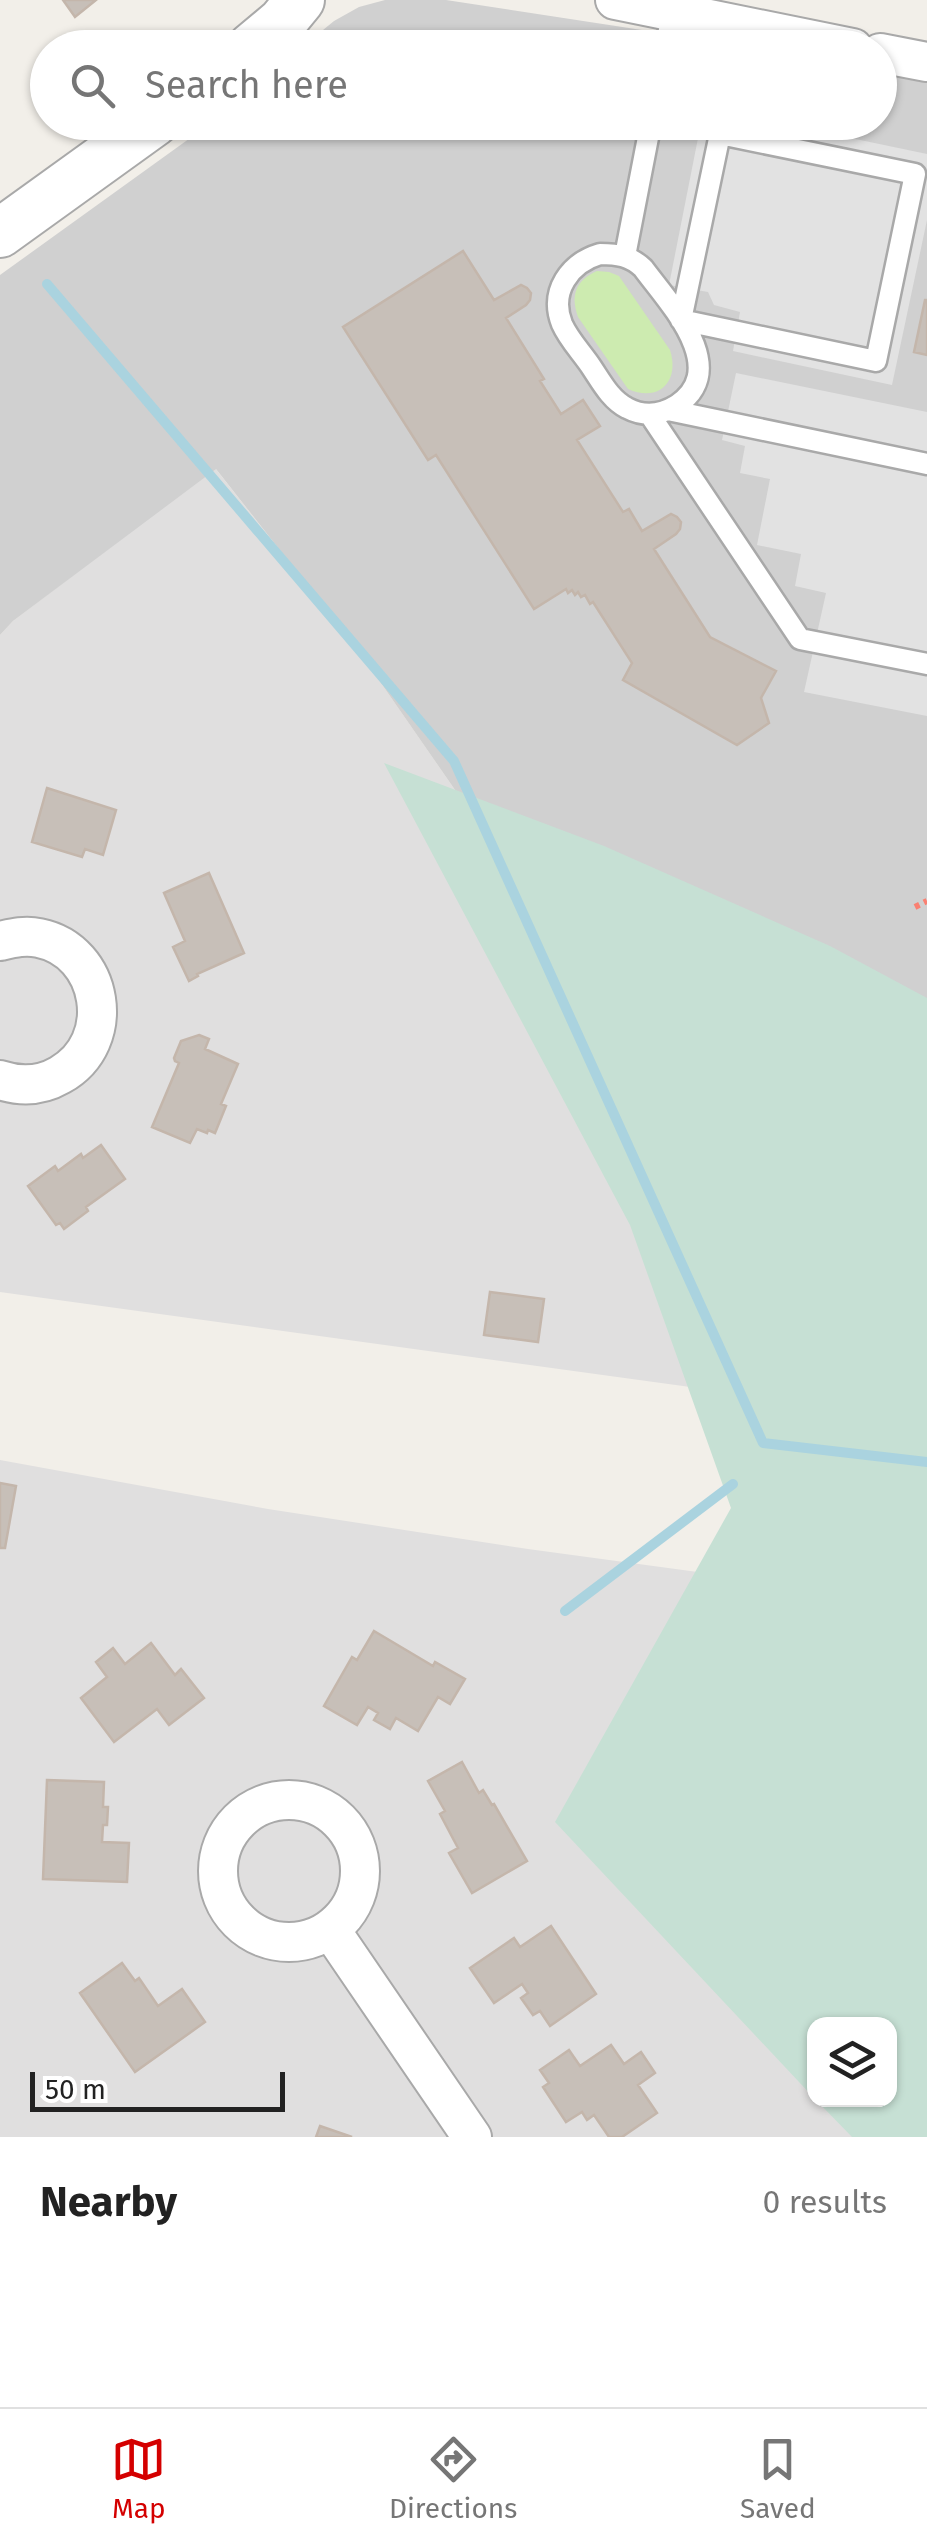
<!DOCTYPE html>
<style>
body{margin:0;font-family:"Fira Sans",sans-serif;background:#f6f6f6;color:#222}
.controls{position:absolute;right:30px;bottom:30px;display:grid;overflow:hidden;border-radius:20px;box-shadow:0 2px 8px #0004}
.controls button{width:90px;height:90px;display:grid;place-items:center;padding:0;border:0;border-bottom:2px solid #e0e0e0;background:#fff;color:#222;font:50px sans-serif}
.scale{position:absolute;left:30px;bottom:25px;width:255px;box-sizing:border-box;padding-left:10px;border:5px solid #222;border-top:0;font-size:28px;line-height:35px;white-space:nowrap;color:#222;-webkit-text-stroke:8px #fff;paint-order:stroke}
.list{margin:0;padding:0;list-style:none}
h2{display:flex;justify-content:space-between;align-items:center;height:130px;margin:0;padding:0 40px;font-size:42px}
h2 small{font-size:32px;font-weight:400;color:#767676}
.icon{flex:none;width:55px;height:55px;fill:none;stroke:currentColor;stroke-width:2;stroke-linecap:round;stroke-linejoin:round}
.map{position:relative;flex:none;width:927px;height:2137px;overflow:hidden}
.search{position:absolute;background:#fff;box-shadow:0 2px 8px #0004;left:30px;right:30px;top:30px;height:110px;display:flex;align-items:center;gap:25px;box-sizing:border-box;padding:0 35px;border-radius:55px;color:#767676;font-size:38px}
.sheet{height:270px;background:#fff}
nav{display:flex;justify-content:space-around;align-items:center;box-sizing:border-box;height:140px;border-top:2px solid #e0e0e0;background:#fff;font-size:28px;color:#767676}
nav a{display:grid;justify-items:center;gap:5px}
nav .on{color:#d40000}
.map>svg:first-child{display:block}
</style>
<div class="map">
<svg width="927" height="2137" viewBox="0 0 927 2137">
<rect width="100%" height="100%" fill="#f2efe9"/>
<path fill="#e0dfdf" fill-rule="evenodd" d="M215,468L356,647L471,813L734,1393L0,1292V635L13,621Z
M0,1460L268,1509L528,1549L927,1603V2137H0ZM814,2024H890V2100H814Z"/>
<path fill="#d0d0d0" d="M385,0H446L753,47L301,48L334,21L359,7Z
M880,73L927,83V1420L471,813L356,647L216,469L13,621L0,635V275L211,123L880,122Z"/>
<path fill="#cdebb0" d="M597,271L609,272L619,276L670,350C680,381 659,403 628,389L578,317C570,295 576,280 597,271Z"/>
<path fill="#c6e0d4" d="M384,763L604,846L830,946L927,998V2137H852L816,2100H890V2024H814V2098L555,1822L731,1508L630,1225Z"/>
<path fill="#e2e2e2" d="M701,123H779L927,154V220L892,385L733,351L740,312L714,305L708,292L669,285Z
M736,373L927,412V716L804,692L826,593L795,586L801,554L757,545L770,479L740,473L745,446L722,440Z"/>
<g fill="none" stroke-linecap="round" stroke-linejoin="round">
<path stroke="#aad3df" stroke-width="10" d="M47,284L454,761L763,1443L927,1462
M565,1611L733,1484"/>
</g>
<path fill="#c7bfb8" stroke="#c4b6ab" stroke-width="2.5" d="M63,0H96L75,17Z
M463,251L494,300L521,285L527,288L531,293L530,300L526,305L506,318L544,379L540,381L561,414L583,400L600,426L577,440L623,512L629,509L642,531L671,514L677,517L681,522L680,529L676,534L654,549L710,637L776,671L761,698L769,723L737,745L623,680L632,663L593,602L590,604L585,595L581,597L578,592L575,595L572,590L568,593L566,589L534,609L436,455L428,460L343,327Z
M925,300H927V355L914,352Z
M47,788L116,810L103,855L85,849L82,857L32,842Z
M209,873L244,953L197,974L198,976L189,981L173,947L185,941L164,893Z
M199,1035L209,1039L205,1049L238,1064L221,1104L226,1106L215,1133L208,1130L207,1133L197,1129L190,1143L152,1127L179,1063L175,1061L174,1058L181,1041Z
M101,1145L125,1179L86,1207L88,1211L64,1229L60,1223L56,1225L28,1186L55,1166L58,1171L81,1154L83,1158Z
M490,1292L544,1299L538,1342L484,1335Z
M0,1483L16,1486L5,1548H0Z
M374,1631L433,1666L435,1662L465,1679L450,1704L438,1697L418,1731L396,1718L390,1729L374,1720L378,1713L368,1707L357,1725L324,1706L352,1657L357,1660Z
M151,1643L175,1675L181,1669L204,1698L169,1725L157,1709L114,1742L81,1698L107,1677L96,1662L113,1648L125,1664Z
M462,1762L479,1793L483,1790L492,1805L494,1804L527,1861L472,1893L449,1853L458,1848L440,1814L445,1811L428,1781Z
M47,1780L104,1782L103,1807H108L107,1825H103L102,1842L129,1843L127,1882L43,1879Z
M551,1926L596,1994L550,2026L540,2011L533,2015L521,1998L528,1993L522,1984L494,2003L470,1968L514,1938L520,1947Z
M122,1963L135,1981L139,1978L158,2006L182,1989L205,2022L135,2072L80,1993Z
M611,2045L624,2064L641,2052L655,2073L638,2085L657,2113L622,2137H609L594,2115L587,2120L582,2112L566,2122L543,2087L549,2083L540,2070L569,2050L580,2066Z
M320,2126L352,2137H316Z"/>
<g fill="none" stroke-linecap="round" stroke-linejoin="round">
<g stroke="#a9a9a9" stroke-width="25">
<path id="service" d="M666,48L672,12
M720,134L915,174L876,361L681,320Z
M600,254C618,254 630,256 643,268C668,302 732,368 677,405C661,415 644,417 627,408C611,400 602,383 592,368C583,354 569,340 562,324C549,291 570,263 600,254Z
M625,256L651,122
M668,410L927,464
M650,415L800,639L927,664"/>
</g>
<g stroke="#a9a9a9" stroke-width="42">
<path id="minor" d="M615,0L853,48
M880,53L927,62
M0,941C13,938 25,935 39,938C104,951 119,1042 60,1075C41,1086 21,1087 0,1080
M218 1871a71 71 0 1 1 142 0a71 71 0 1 1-142 0Z
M330,1929L472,2137"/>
</g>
<g stroke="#a9a9a9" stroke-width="52">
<path id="tertiary" d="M251,48L282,22L300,0
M0,233L154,122"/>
</g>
<path stroke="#fa8072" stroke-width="6" stroke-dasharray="5 5" stroke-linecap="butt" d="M915,907L927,901"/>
<use href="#service" stroke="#fff" stroke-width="20"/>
<use href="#minor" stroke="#fff" stroke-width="38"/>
<use href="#tertiary" stroke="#fff" stroke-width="48"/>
</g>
</svg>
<div class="controls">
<button><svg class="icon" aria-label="layers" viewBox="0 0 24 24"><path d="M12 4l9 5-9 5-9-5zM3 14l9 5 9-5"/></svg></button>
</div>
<div class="scale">50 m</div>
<div class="search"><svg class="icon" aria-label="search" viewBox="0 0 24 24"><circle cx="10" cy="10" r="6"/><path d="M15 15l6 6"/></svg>Search here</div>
</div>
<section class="sheet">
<h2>Nearby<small>0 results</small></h2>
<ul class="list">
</ul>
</section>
<nav>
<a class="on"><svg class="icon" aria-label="map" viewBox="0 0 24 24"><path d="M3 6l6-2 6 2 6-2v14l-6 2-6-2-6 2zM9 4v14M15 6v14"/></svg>Map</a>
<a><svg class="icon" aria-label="directions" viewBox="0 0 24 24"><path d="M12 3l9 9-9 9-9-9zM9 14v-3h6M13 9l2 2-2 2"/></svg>Directions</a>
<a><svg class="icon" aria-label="saved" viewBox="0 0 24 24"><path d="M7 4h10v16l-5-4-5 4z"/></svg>Saved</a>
</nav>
